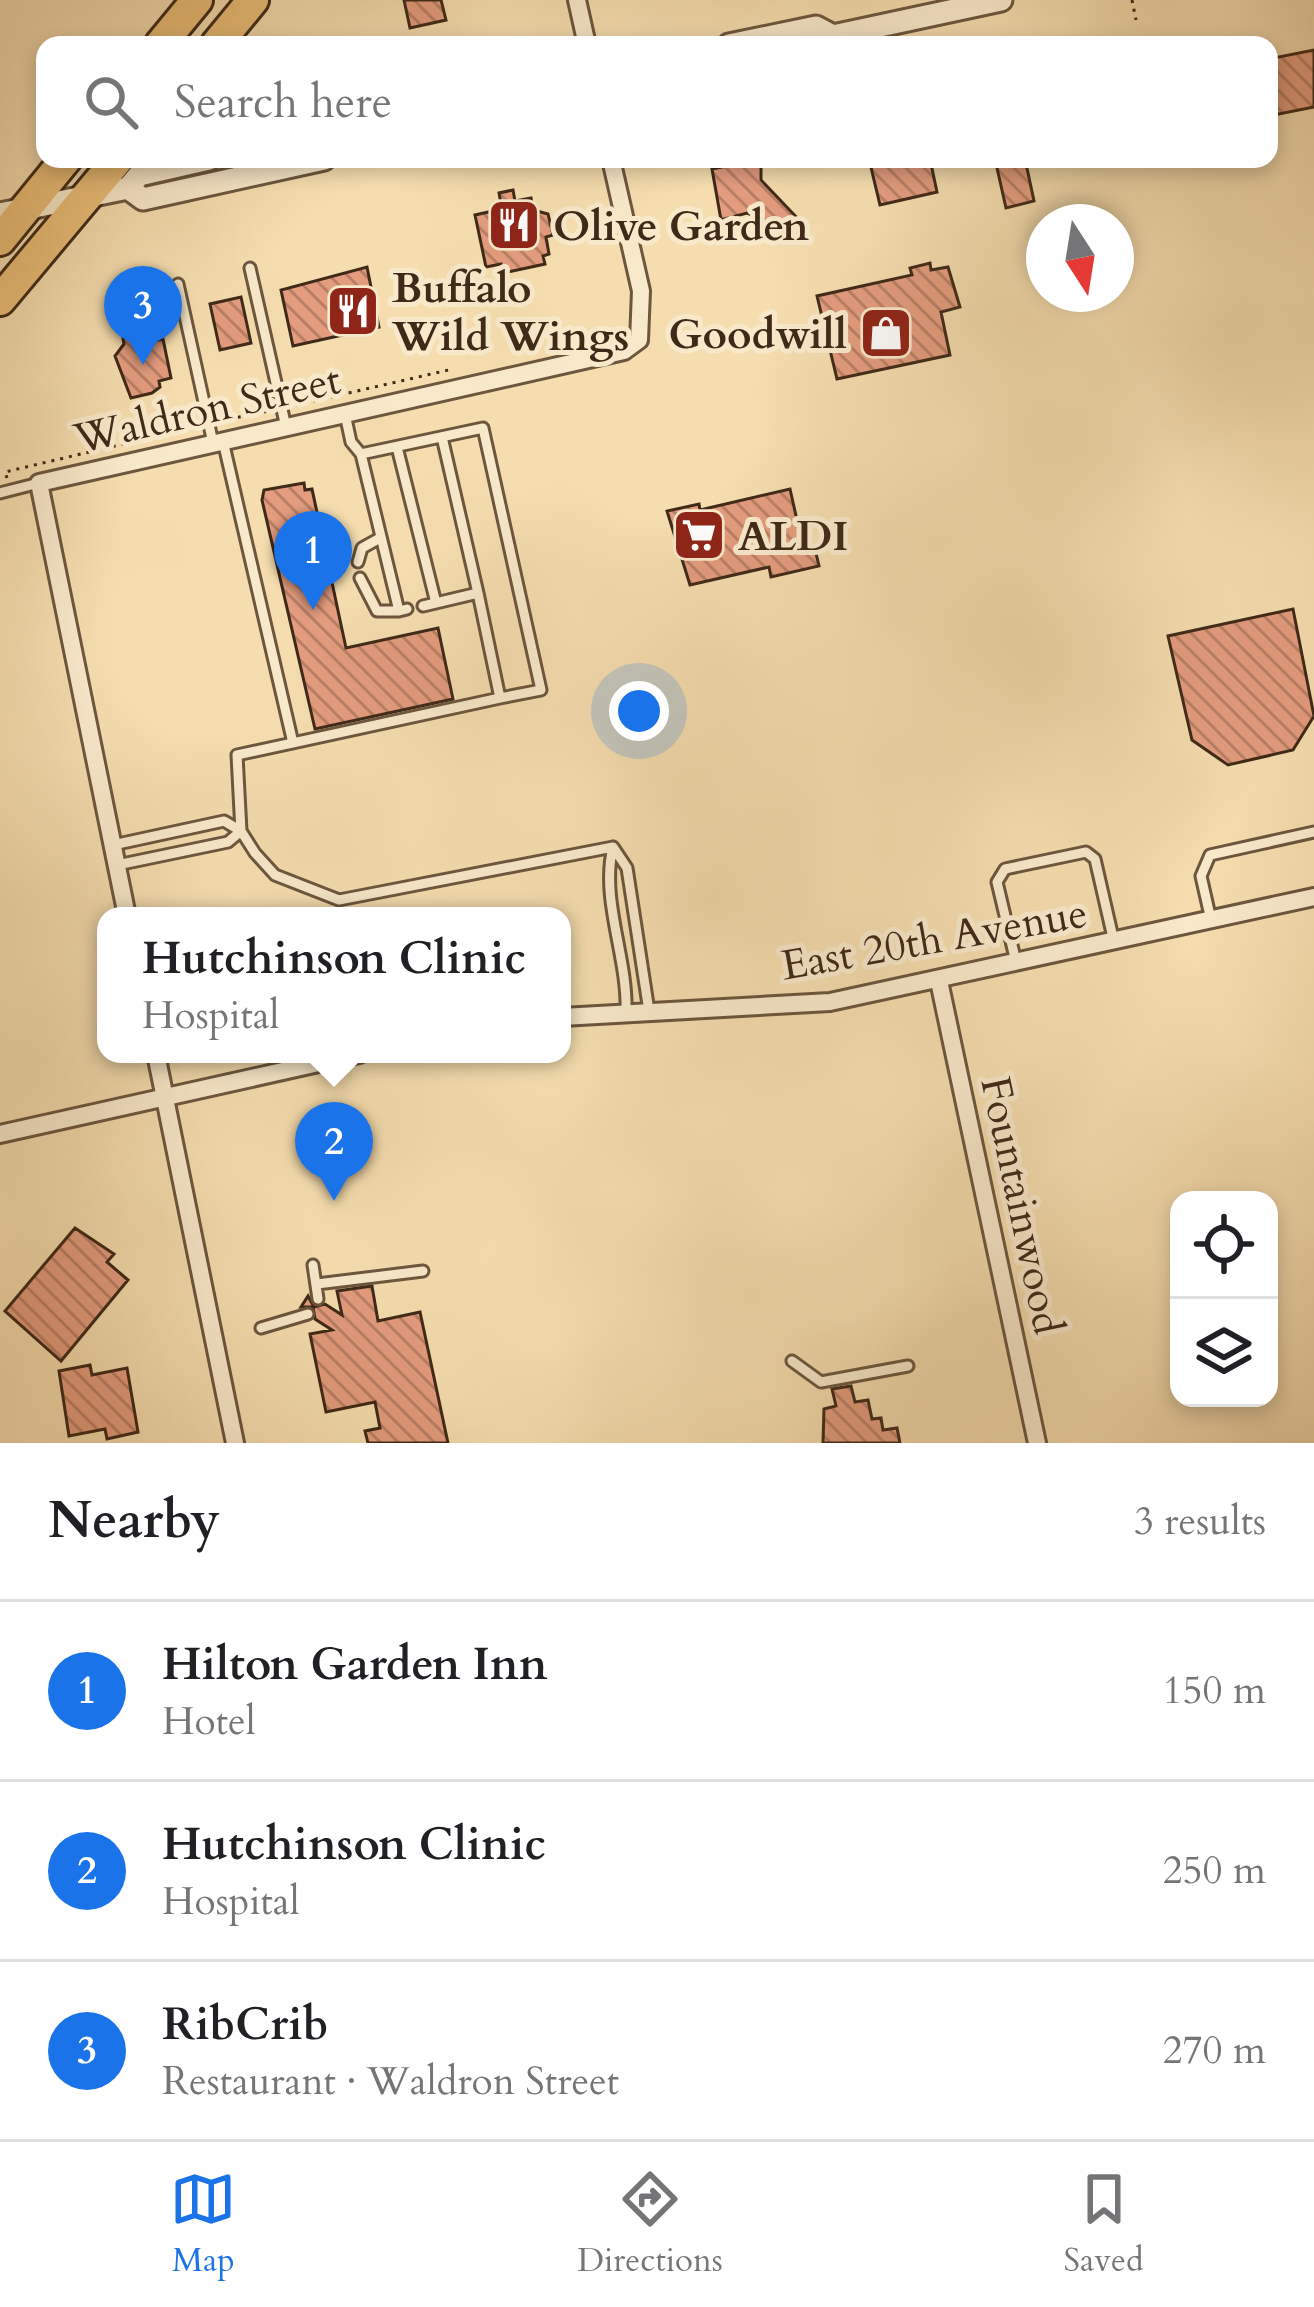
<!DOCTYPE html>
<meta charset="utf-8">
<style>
body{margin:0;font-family:Cardo,serif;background:#f2f2f2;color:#202124}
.controls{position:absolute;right:36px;bottom:36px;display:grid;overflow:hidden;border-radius:24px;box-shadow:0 6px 18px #0003}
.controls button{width:108px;height:108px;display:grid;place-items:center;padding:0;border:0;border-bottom:3px solid #e0e0e0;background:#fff;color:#202124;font:60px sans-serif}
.compass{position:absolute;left:1026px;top:204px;width:108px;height:108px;border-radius:50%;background:#fff;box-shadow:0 6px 18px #0003;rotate:168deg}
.you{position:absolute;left:639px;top:711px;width:42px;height:42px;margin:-30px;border:9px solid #fff;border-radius:50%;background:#1a73e8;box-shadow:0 0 0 18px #1a73e833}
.badge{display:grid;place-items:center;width:78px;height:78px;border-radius:50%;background:#1a73e8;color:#fff;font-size:39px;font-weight:700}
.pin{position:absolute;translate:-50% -99px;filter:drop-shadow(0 3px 6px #0008)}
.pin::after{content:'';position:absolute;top:63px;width:42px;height:36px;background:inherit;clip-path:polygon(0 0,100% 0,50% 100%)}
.popup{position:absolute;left:97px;top:907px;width:474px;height:156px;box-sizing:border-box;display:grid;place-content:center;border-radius:24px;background:#fff;filter:drop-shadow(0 3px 9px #0005);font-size:39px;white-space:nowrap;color:#757577}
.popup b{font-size:45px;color:#202124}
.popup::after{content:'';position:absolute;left:50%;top:100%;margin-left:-24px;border:24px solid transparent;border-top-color:#fff}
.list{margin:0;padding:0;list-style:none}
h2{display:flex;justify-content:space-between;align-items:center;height:156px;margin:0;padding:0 48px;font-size:51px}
h2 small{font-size:39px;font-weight:400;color:#757577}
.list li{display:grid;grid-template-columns:78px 1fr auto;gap:36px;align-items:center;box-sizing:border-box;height:180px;padding:0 48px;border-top:3px solid #e0e0e0}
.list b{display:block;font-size:45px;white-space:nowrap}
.list p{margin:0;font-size:39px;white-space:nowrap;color:#757577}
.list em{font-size:39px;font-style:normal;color:#757577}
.icon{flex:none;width:66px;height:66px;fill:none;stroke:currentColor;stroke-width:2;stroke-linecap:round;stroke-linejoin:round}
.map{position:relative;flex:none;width:1314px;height:1443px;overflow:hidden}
.search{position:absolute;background:#fff;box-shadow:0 6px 18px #0003;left:36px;right:36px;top:36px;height:132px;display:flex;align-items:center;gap:30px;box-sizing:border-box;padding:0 42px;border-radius:24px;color:#757577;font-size:45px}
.sheet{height:696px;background:#fff}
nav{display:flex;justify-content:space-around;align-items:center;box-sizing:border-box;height:168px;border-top:3px solid #e0e0e0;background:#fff;font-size:33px;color:#757577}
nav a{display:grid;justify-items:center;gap:6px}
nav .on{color:#1a73e8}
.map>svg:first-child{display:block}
</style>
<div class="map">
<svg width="1314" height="1443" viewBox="0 0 1314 1443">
<defs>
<pattern id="building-back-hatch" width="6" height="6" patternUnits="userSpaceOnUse" patternTransform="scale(3)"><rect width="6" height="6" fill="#e39c7e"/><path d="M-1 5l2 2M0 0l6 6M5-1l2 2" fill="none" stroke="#b97f66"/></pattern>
</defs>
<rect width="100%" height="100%" fill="#f5ddaf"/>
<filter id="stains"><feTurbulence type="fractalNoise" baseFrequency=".00167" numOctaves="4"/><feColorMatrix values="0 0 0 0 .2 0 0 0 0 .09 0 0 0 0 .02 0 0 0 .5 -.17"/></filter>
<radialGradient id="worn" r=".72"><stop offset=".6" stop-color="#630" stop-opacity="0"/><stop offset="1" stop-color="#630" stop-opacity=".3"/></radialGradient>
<path fill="url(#building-back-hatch)" stroke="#3f2918" stroke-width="3" d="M404,0H441L446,20L410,28Z
M1314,50V107L1269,116V59Z
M761,159V180L804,225L798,233L747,213L721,220L712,169Z
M869,159H930L937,192L880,205Z
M995,159H1025L1034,201L1006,208Z
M513,190L515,201L531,198L533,210L548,214L553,235L546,237L549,254L543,256L545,264L503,273L501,264L486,267L475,215L502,209L499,193Z
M930,263L931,270L948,267L960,307L941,312L950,355L837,379L817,296L912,275L910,268Z
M367,267L379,327L293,346L281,290Z
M241,297L251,343L220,350L210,304Z
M135,330L138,344L163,339L171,378L159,381L160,387L152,393L131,398L115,356L124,344L122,333Z
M304,483L305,490L312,489L346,648L438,628L453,699L315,729L262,500L264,490Z
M790,489L803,547L814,545L819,566L771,577L769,567L690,585L667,511L699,504L700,510Z
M1293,609L1314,716L1293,750L1228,765L1192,740L1168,636Z
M75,1228L114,1254L107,1262L128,1280L61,1361L5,1311Z
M372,1286L378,1321L420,1312L448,1443H368L365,1431L380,1428L375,1402L326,1412L310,1334L332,1330L315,1319L313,1307H301L308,1296L314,1307L325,1304L342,1315L337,1291Z
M90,1365L92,1375L127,1368L138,1432L107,1439L105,1429L69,1436L59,1371Z
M851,1386L855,1402L868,1400L872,1419L881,1418L883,1430L897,1428L900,1443H823L824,1409L836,1406L832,1389Z"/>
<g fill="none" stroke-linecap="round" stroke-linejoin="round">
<g stroke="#6c563e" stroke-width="15">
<path id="service" d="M250,268L286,427
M178,284L213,443
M345,414L351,442L361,454L399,611L407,609
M442,437L478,593
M223,441L293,743
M397,447L436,603
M361,454L483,428L541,690L500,698
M0,493L39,483
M358,562L362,548L380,538
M360,578L377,611H399
M423,606L478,593L500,698L237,755L241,831L255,853L275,875L339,900L613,847
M113,845L224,821L241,831L228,842L117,865
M1211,920L1201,876L1210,855L1314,832
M1016,962L997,882L1005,869L1086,852L1095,859L1114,942
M626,1012C628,957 600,900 613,847L627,868L649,1011
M313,1265L318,1299
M317,1284L423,1271
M261,1328L308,1314
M792,1361L821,1382L908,1366"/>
</g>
<g stroke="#6c563e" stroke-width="22">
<path id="minor" d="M577,0L587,45
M127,916L39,483L624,351L639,340L641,291L611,159
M939,981L1037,1443
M562,1017L830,1002L1314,897
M156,1054L235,1443
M0,1134L359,1054"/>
</g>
<g stroke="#6c563e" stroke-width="27">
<path id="tertiary" d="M729,45L816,27L833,36
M824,45L833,36L1001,0
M128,188L143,199L324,159
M0,214L128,188L139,175L209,159"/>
</g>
<g stroke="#3f2918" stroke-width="36">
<path id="trunk" d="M160,45L197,0
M216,45L253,0
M0,240L66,159
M0,300L118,159"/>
</g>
<path stroke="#3f2918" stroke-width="3" stroke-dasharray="3 6" stroke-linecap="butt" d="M1132,0L1136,20
M1140,37L1142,45
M296,405L453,369
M220,421L269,411
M7,478L5,472L199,426"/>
<use href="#service" stroke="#f8e9cb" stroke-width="9"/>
<use href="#minor" stroke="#f8e9cb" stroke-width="16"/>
<use href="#tertiary" stroke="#f8e9cb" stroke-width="21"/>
<use href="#trunk" stroke="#eabe78" stroke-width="30"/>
</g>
<defs>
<g id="restaurant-square" transform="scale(2.7)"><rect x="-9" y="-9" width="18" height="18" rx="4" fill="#8f2418" stroke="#f8e9cb"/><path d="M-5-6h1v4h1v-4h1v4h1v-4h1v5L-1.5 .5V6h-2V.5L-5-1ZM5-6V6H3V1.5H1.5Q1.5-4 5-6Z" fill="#fff"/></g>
<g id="shop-square" transform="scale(2.7)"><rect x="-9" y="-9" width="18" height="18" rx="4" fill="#8f2418" stroke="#f8e9cb"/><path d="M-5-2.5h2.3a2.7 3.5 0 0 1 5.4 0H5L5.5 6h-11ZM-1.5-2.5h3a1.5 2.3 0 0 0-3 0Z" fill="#fff"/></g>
<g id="supermarket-square" transform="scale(2.7)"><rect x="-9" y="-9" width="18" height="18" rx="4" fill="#8f2418" stroke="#f8e9cb"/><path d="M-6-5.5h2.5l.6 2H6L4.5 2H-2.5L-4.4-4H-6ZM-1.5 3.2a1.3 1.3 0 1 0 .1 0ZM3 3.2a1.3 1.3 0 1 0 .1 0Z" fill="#fff"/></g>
</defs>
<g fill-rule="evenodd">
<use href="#restaurant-square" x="514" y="225"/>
<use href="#restaurant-square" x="353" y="311"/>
<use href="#shop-square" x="886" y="333"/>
<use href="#supermarket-square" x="699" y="535"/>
</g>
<g text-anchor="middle" stroke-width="10" stroke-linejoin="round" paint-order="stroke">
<g font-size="42" font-weight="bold" fill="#3f2918" stroke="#f8e9cb" text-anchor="start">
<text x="553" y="240">Olive Garden</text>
<text x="392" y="302">Buffalo<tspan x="392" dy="48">Wild Wings</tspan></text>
<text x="847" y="348" text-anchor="end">Goodwill</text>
<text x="738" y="550">ALDI</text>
</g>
<g font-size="42" fill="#3f2918" stroke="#f8e9cb">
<text transform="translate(207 408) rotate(-13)" y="15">Waldron Street</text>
<text transform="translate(934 938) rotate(-10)" y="15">East 20th Avenue</text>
<text transform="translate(1023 1205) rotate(78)" y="15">Fountainwood</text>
</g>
</g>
<rect width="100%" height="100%" filter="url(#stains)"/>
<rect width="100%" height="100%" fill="url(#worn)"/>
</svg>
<div class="controls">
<button><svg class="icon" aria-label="locate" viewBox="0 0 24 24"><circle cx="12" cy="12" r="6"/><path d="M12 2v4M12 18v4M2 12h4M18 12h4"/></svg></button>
<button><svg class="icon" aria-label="layers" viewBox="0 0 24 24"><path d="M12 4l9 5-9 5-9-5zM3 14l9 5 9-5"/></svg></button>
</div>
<svg class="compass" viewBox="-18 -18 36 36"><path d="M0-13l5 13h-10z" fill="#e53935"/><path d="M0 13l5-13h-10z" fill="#757577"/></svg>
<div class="you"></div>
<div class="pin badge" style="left:313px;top:610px">1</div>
<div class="pin badge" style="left:334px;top:1201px">2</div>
<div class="popup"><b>Hutchinson Clinic</b>Hospital</div>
<div class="pin badge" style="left:143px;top:365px">3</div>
<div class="search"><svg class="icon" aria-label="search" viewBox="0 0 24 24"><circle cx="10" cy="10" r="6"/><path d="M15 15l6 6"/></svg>Search here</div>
</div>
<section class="sheet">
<h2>Nearby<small>3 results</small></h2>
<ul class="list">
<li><span class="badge">1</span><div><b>Hilton Garden Inn</b><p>Hotel</p></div><em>150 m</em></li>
<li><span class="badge">2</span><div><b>Hutchinson Clinic</b><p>Hospital</p></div><em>250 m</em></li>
<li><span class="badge">3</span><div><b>RibCrib</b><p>Restaurant · Waldron Street</p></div><em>270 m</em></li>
</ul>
</section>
<nav>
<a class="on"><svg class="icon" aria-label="map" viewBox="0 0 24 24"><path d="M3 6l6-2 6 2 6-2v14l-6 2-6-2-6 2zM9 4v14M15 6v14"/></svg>Map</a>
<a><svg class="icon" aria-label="directions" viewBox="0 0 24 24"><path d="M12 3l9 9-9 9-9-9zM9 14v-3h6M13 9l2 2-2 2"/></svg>Directions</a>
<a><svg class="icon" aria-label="saved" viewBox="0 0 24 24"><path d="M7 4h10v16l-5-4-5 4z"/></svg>Saved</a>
</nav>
